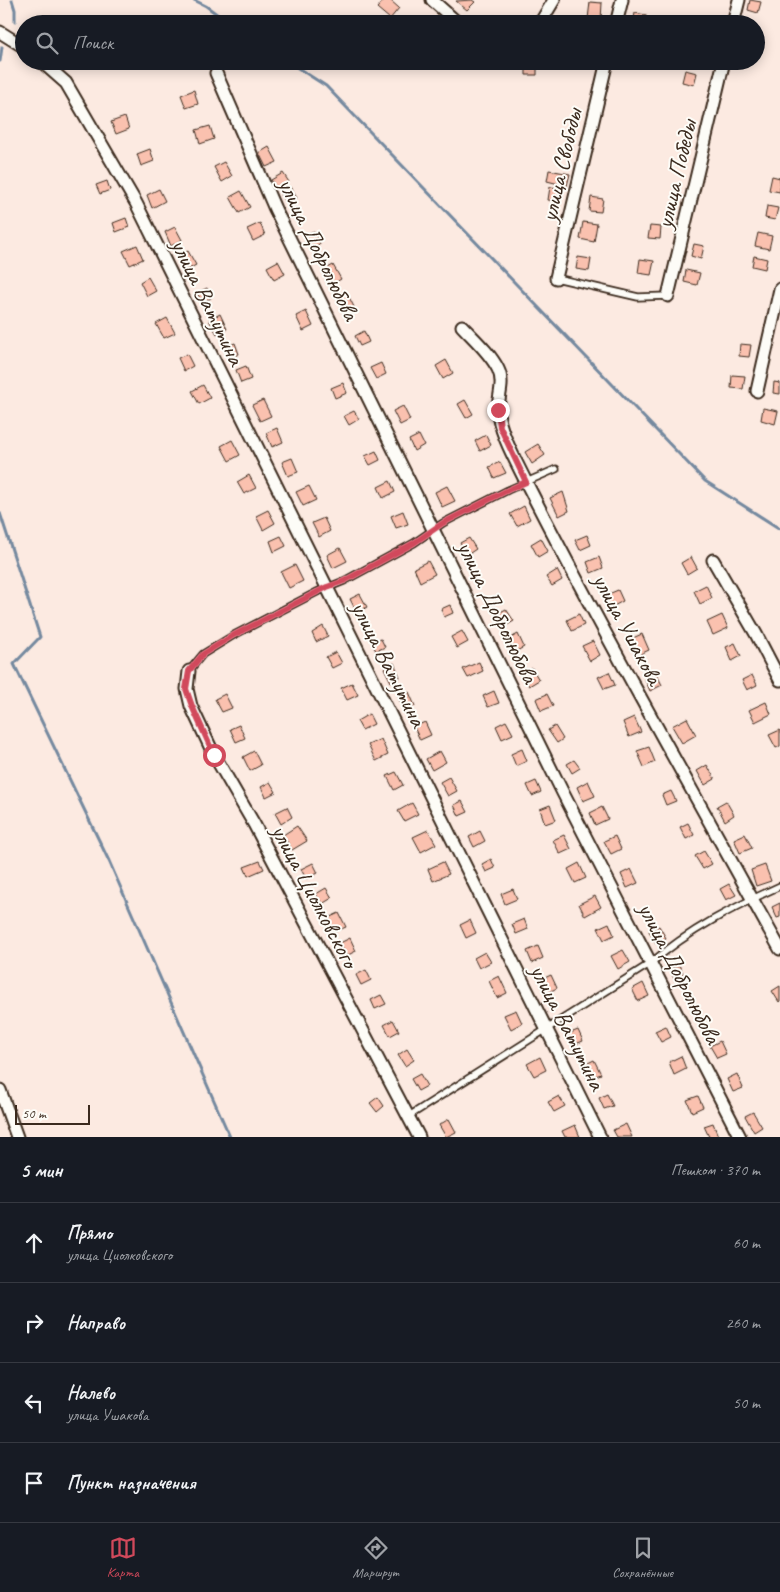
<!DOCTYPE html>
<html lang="ru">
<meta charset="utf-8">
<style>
body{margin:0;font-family:Caveat,sans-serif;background:#20242c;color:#f1f3f6}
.scale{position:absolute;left:15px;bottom:12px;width:75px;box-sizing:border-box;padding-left:5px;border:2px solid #3b2a1e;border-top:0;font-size:14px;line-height:18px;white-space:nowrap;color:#3b2a1e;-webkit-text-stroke:4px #fdfcf7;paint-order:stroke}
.stop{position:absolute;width:15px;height:15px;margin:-11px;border:4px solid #d1495b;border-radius:50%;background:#fff}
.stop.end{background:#d1495b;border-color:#fff;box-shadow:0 1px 5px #0008}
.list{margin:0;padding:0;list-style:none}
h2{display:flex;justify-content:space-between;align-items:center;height:65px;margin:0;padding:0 20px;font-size:21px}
h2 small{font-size:16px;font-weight:400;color:#9ea1a6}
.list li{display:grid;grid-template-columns:32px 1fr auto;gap:15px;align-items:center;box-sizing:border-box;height:80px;padding:0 20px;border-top:1px solid #363941}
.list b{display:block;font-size:19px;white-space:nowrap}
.list p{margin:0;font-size:16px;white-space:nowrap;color:#9ea1a6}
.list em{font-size:16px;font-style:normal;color:#9ea1a6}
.icon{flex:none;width:28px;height:28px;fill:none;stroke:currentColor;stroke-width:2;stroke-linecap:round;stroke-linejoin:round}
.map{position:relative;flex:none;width:780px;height:1137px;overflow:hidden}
.search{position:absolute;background:#171b24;box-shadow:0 2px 12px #0003;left:15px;right:15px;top:15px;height:55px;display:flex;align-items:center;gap:12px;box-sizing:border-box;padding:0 18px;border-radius:28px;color:#9ea1a6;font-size:19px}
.sheet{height:385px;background:#171b24}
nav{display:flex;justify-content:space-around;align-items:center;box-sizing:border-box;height:70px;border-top:1px solid #363941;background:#171b24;font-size:14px;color:#9ea1a6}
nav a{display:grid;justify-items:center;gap:2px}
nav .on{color:#d1495b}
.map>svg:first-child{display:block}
</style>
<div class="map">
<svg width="780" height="1137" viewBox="0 0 780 1137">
<rect width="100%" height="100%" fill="#fceae1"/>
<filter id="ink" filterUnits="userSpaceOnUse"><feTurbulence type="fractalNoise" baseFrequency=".02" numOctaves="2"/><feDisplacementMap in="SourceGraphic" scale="10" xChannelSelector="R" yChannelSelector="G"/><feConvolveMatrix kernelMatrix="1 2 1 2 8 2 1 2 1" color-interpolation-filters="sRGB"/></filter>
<g filter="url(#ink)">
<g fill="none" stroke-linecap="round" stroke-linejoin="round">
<path stroke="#74899f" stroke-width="3" d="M12,0L15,10V21
M194,0L206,6L230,24
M0,61L2,47
M287,61L326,86L705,481L780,529
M0,513L40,637L14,664L109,861L230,1137"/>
</g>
<path fill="#fac1af" stroke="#3b2a1e" d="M384,0H390L399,8L390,19L377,8Z
M472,0L475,2L467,10L456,1Z
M750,0L761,2L758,13L748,10Z
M590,2L602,3L601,20L588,19Z
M635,13L646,15L644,24H633Z
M495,15L503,24H485Z
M526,65H537V75H526Z
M685,70L697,73L694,85L682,82Z
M194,90L198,104L186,108L181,95Z
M125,117L129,129L116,134L111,122Z
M210,126L214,139L200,144L196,130Z
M269,147L277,162L266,167L259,153Z
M150,149L154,161L141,166L137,154Z
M224,162L232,176L222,182L214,167Z
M549,170L570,174L567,186L547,181Z
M283,173L289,182L277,189L271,180Z
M772,176L780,178V192L769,190Z
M107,181L110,190L100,194L96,185Z
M290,187L297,198L288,205L281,194Z
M550,187L561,188L559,202L548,200Z
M159,189L165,201L152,208L147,195Z
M241,191L250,207L239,213L230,197Z
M591,197L603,199L601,212L589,211Z
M767,206L778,208L775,220L765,218Z
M126,218L129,227L116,232L113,223Z
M583,222L597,224L594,242L580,239Z
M260,223L265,235L253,241L247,229Z
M650,226L661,227L660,239L648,238Z
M175,227L182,240L171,246L165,232Z
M314,231L320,244L310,248L304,235Z
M758,233L772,236L769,249L755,246Z
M694,244L704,246L701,259L691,256Z
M137,245L143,259L130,265L123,251Z
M188,251L196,265L185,271L177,257Z
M754,256L767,259L765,269L752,266Z
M578,257L591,259L589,271L576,269Z
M640,259L654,261L651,275L638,273Z
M278,261L285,274L274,280L267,267Z
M333,265L341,279L331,285L323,271Z
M686,270L700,273L697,285L684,282Z
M148,277L156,291L147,296L140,282Z
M207,288L211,298L202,302L197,293Z
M346,291L354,307L345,312L336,296Z
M306,311L313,326L303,331L296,316Z
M220,314L227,329L217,334L209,320Z
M167,318L175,333L164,338L156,324Z
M364,331L369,342L360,346L355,336Z
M235,343L239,354L229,358L225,347Z
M740,344L751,345L749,357L739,356Z
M187,354L193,366L184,371L178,358Z
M446,360L453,373L443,379L436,366Z
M381,363L386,374L376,379L370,368Z
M246,366L251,379L241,383L236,370Z
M732,375L745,376L743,389L731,388Z
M774,382L780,383V394L773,393Z
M343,383L347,393L335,398L331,388Z
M203,385L210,398L199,404L192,391Z
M263,400L271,416L260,421L252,405Z
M465,400L473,414L466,418L458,404Z
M403,406L410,420L400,425L393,411Z
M763,408L778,411L775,424L761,420Z
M354,411L359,419L349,425L344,416Z
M277,428L283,442L272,447L266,433Z
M419,435L424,445L414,451L409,440Z
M486,435L491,445L480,451L475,441Z
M232,440L240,455L229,461L221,446Z
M538,444L545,455L532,464L525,452Z
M376,451L380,460L370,465L365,456Z
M292,458L298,472L288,476L282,462Z
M500,462L506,473L494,478L489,467Z
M249,475L256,488L244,494L237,482Z
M390,481L395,492L383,498L378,487Z
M309,486L316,500L303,506L296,492Z
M447,486L455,501L442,507L435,492Z
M563,492L569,511L559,516L550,498Z
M524,506L530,519L517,526L510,514Z
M268,510L275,523L263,530L256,516Z
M403,511L408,524L396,528L391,516Z
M324,518L330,531L319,537L312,523Z
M587,535L591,545L580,550L575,540Z
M281,536L286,546L274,552L270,541Z
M469,538L476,549L467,555L460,543Z
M541,538L548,551L538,557L531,544Z
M340,548L347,561L333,568L327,555Z
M599,557L603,568L591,573L587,562Z
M691,557L697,568L687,574L681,563Z
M428,561L435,574L420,582L414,568Z
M295,565L303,581L289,588L281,572Z
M557,570L562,580L552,586L546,577Z
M706,585L712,598L700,604L694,591Z
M618,590L623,601L610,608L604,596Z
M360,594L367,607L357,613L350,599Z
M450,605L453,613L444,617L441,609Z
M506,609L514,621L502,628L495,615Z
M579,614L584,625L572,631L567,620Z
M722,615L728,628L713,635L707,622Z
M323,626L328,636L316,642L312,633Z
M462,631L468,642L457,648L451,637Z
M518,634L524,647L513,653L507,640Z
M642,634L649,650L636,656L628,640Z
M381,639L385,647L376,651L372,643Z
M593,641L600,655L590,661L582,646Z
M735,643L741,656L732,661L726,647Z
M336,652L342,663L332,668L326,657Z
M479,662L483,671L468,678L463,669Z
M394,663L400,677L391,682L384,668Z
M532,668L539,680L529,686L522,674Z
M609,672L615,685L604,689L598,677Z
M656,673L662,685L650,691L645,679Z
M752,675L757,685L747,690L742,680Z
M352,683L358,695L347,700L341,688Z
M494,691L499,703L488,707L483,696Z
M409,692L415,706L405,711L398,697Z
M225,694L232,708L222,712L215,699Z
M547,694L553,706L541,711L536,699Z
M766,702L771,714L755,722L749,710Z
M369,714L374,724L362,730L357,721Z
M634,717L641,732L629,737L623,722Z
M687,718L696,735L682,743L672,726Z
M506,721L513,734L502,739L496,726Z
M425,722L431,735L420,740L414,727Z
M239,725L245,738L236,742L230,729Z
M555,726L563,739L557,743L548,730Z
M780,730V746L776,748L769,735Z
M381,739L388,755L376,761L368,745Z
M649,747L655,762L644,767L637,751Z
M522,749L527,761L516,766L511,754Z
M254,751L261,765L250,771L243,757Z
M440,751L446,762L432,770L426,759Z
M574,760L580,768L572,773L567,764Z
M707,765L715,779L705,785L697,771Z
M396,772L403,785L394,790L387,776Z
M449,777L457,791L448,796L440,782Z
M536,781L541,792L532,796L527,785Z
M588,781L595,796L583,801L577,787Z
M270,782L276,792L266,797L261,787Z
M671,791L676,801L666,805L662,795Z
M462,801L468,812L459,816L454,805Z
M726,801L734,815L725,821L717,806Z
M412,803L418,814L404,821L398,811Z
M550,805L556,820L545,824L540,809Z
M287,807L292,817L281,824L275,813Z
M602,807L608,819L595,825L590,813Z
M688,823L694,835L686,839L680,827Z
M297,826L307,841L292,850L283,835Z
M428,830L436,844L421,852L413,837Z
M480,831L485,841L474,847L469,837Z
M745,834L752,848L740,853L734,839Z
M564,835L571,849L560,854L553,840Z
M615,836L621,849L611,854L604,841Z
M704,851L712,864L703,869L695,856Z
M491,859L495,868L486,872L482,864Z
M260,861L264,869L248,876L244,867Z
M443,862L449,874L433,881L428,869Z
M313,863L318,873L306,879L301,869Z
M579,863L586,878L575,883L568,869Z
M765,865L771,881L756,886L751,870Z
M631,869L638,883L627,888L621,874Z
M729,884L736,895L726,900L720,889Z
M326,888L332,898L322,904L316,894Z
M513,889L517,899L505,904L501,894Z
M595,896L601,907L585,916L579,904Z
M780,903V917L777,918L772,907Z
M339,913L346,927L334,932L328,918Z
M524,919L528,929L516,934L512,924Z
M470,920L476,933L466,938L460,925Z
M609,923L614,935L604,940L598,928Z
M659,926L666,938L656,944L649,931Z
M350,938L356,951L346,956L340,943Z
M538,946L543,958L532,963L527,951Z
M623,950L630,962L618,969L611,956Z
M485,952L491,962L479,968L474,958Z
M679,965L685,977L675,981L670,969Z
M366,970L371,980L361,985L356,975Z
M551,975L557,988L547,993L540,980Z
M499,976L507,993L497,998L489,981Z
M643,983L649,996L638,1001L632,989Z
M780,986V1001L779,1002L772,991Z
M381,995L386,1004L375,1009L371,1000Z
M516,1010L522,1023L511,1029L504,1015Z
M393,1020L399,1031L390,1036L384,1025Z
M666,1026L671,1037L661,1042L655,1031Z
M578,1030L583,1041L573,1045L568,1034Z
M720,1041L726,1054L717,1058L710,1046Z
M407,1049L414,1060L405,1066L398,1055Z
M681,1056L686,1069L674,1075L669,1062Z
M540,1057L546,1070L534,1076L527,1064Z
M594,1060L601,1074L588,1079L582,1066Z
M420,1074L427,1086L418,1091L411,1079Z
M737,1074L743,1088L733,1092L727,1079Z
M607,1094L613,1106L604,1109L599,1098Z
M559,1096L565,1106L554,1112L548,1102Z
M698,1096L703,1107L692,1112L687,1100Z
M378,1097L384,1106L377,1112L370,1103Z
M753,1112L762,1127L754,1132L745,1116Z
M449,1119L456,1132L446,1137L439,1125Z
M713,1123L718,1136L717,1137H709L704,1126Z
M626,1124L632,1137H617L613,1130Z
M575,1125L580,1137H565L562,1131Z"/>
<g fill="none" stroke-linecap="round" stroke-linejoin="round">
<g stroke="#3b2a1e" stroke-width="9">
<path id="lane" d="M556,278L638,297L668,296
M189,671L203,654L234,635L317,592L344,581L414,543L443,523L508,490L556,469
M409,1116L651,963C689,930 734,907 780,886"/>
</g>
<g stroke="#3b2a1e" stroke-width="15">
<path id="street" d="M432,0L459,24
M537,24L542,20L554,0
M616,24L622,0
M733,24L739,0
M0,32L24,47
M41,61L66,83L136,203L600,1137
M216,73L275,209L563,793L740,1137
M556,278L607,61
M668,296L724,61
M462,326C474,339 490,353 498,369C505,383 498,396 498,410C498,430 518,465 527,484C607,641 695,795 780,949
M757,391L780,289
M713,560L756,634L780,680
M189,671L187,689L191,706L214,755L254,824L419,1137
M0,1090L17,1137"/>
</g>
<use href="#lane" stroke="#fdfcf7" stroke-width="5.5"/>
<use href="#street" stroke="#fdfcf7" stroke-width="11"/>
</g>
</g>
<g fill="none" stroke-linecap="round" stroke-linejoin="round" filter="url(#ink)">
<path stroke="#d1495b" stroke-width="6" d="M214,755L192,706L186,689L189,671L203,654L234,635L327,587L344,581L414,543L443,523L508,490L526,482L500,427L498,410"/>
</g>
<g text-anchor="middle" stroke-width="4" stroke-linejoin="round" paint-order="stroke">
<g font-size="24" fill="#3b2a1e" stroke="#fdfcf7">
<text transform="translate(561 165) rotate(-77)" y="8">улица Свободы</text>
<text transform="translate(676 174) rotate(-77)" y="8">улица Победы</text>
<text transform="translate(319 249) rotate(64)" y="8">улица Добролюбова</text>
<text transform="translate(208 302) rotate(64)" y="8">улица Ватутина</text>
<text transform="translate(498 612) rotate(64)" y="8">улица Добролюбова</text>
<text transform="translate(628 629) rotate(62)" y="8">улица Ушакова</text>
<text transform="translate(389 664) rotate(63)" y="8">улица Ватутина</text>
<text transform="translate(315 896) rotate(62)" y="8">улица Циолковского</text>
<text transform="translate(680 973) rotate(63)" y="8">улица Добролюбова</text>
<text transform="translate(568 1027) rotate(63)" y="8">улица Ватутина</text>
</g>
</g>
</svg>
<div class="scale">50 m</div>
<div class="stop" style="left:214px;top:755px"></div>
<div class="stop end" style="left:498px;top:410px"></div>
<div class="search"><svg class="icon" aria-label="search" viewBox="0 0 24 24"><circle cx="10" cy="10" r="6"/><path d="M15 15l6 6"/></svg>Поиск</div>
</div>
<section class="sheet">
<h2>5 мин<small>Пешком · 370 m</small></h2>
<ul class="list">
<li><svg class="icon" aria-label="ahead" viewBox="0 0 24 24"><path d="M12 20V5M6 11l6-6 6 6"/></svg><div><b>Прямо</b><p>улица Циолковского</p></div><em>60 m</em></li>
<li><svg class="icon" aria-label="right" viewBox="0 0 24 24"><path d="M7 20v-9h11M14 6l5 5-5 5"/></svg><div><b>Направо</b></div><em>260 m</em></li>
<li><svg class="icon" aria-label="left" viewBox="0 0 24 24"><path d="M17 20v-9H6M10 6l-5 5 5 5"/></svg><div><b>Налево</b><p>улица Ушакова</p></div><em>50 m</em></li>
<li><svg class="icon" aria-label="arrive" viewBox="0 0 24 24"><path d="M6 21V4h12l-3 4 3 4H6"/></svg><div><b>Пункт назначения</b></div></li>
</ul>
</section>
<nav>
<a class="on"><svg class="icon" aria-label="map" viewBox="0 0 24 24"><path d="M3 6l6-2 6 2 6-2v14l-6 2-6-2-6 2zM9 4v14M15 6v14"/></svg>Карта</a>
<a><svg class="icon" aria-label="directions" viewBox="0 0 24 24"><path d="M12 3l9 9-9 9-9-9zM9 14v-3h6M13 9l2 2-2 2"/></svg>Маршрут</a>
<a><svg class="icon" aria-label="saved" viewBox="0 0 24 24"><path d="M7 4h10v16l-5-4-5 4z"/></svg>Сохранённые</a>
</nav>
